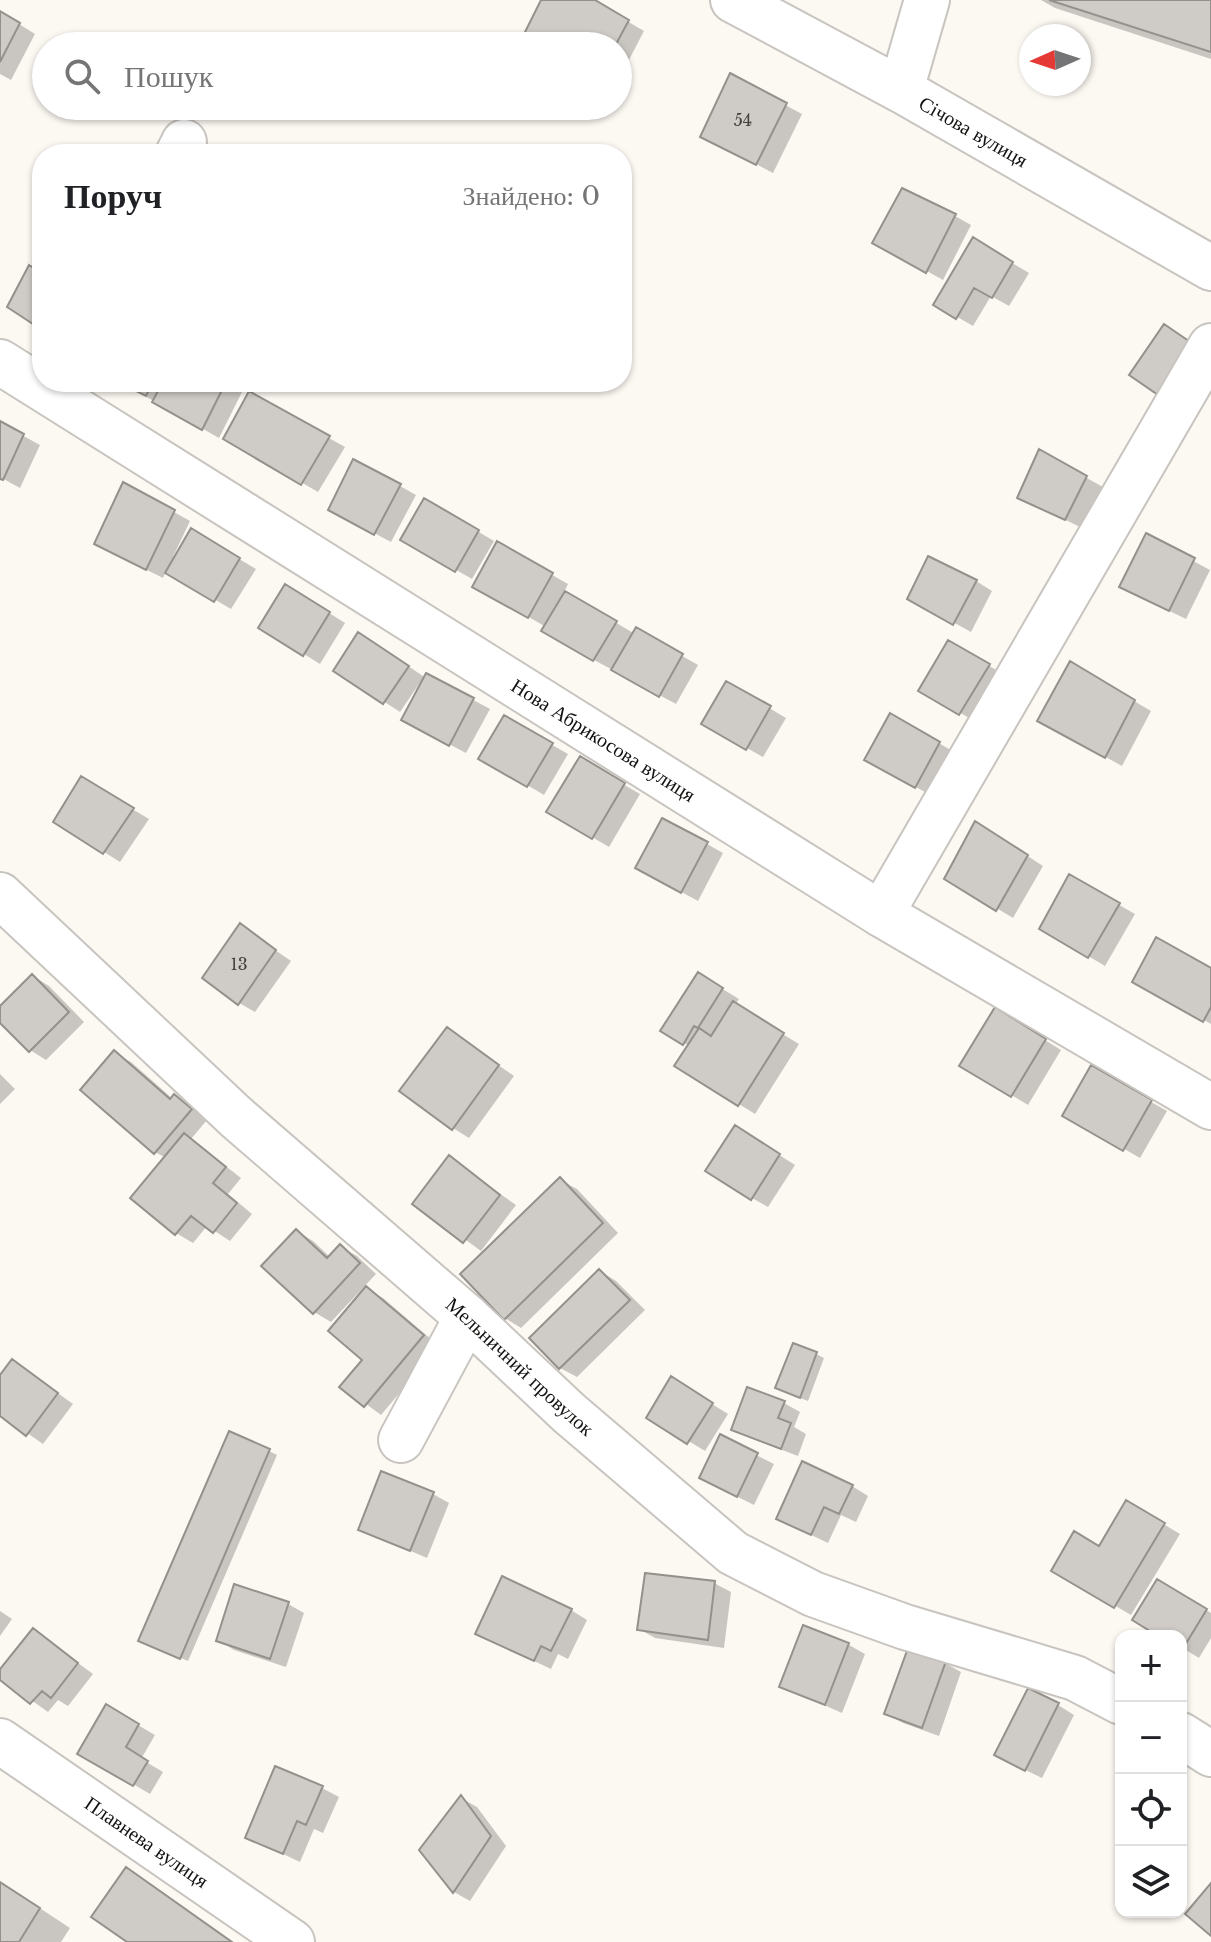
<!DOCTYPE html>
<html lang="uk">
<meta charset="utf-8">
<style>
body{margin:0;font-family:"Libre Baskerville",serif;background:#f6f6f6;color:#202124}
.controls{position:absolute;right:24px;bottom:24px;display:grid;overflow:hidden;border-radius:16px;box-shadow:0 2px 6px #0004}
.controls button{width:72px;height:72px;display:grid;place-items:center;padding:0;border:0;border-bottom:2px solid #e0e0e0;background:#fff;color:#202124;font:40px sans-serif}
.compass{position:absolute;left:1019px;top:24px;width:72px;height:72px;border-radius:50%;background:#fff;box-shadow:0 2px 6px #0004;rotate:267deg}
.list{margin:0;padding:0;list-style:none}
h2{display:flex;justify-content:space-between;align-items:center;height:104px;margin:0;padding:0 32px;font-size:34px}
h2 small{font-size:26px;font-weight:400;color:#757577}
.icon{flex:none;width:44px;height:44px;fill:none;stroke:currentColor;stroke-width:2;stroke-linecap:round;stroke-linejoin:round}
.map{position:relative;flex:none;width:1211px;height:1942px;overflow:hidden}
.search{position:absolute;background:#fff;box-shadow:0 2px 6px #0004;left:32px;top:32px;width:600px;height:88px;display:flex;align-items:center;gap:20px;box-sizing:border-box;padding:0 28px;border-radius:44px;color:#757577;font-size:30px}
.panel{position:absolute;background:#fff;box-shadow:0 2px 6px #0004;left:32px;top:144px;width:600px;height:248px;border-radius:32px}
.map>svg:first-child{display:block}
</style>
<div class="map">
<svg width="1211" height="1942" viewBox="0 0 1211 1942">
<rect width="100%" height="100%" fill="#fcf8f2"/>
<path fill="#0003" d="M543,0H591L644,31L618,81V46H521Z
M1041,0H1211V59L1055,8Z
M0,12L35,34L11,80L0,74Z
M731,76L802,114L773,173L719,145Z
M96,147L111,154H93Z
M955,216L971,225L943,280L875,242Z
M973,240L1029,273L1009,306L991,296L973,326L935,304Z
M120,382H240L245,386L219,438Z
M250,394L345,447L318,492L226,439Z
M0,423L40,445L20,488L0,477Z
M1040,452L1103,487L1082,528L1019,497Z
M400,486L416,495L391,542L346,518Z
M425,500L494,541L472,579L402,539Z
M174,512L190,521L173,557L176,558L192,531L256,569L231,609L166,571L163,578L113,553Z
M1147,536L1210,570L1186,619L1138,596Z
M498,544L568,584L564,592L635,634L637,630L698,665L676,704L594,660L544,630L546,627L475,586Z
M976,581L992,591L971,632L909,598Z
M302,596L345,623L320,664L304,654Z
M948,642L1005,675L976,722L921,690Z
M375,644L426,678L427,675L490,709L466,753L420,729L422,685L419,684L400,712L335,670Z
M1071,664L1151,711L1122,766L1040,721Z
M727,683L786,718L763,757L704,724Z
M890,715L956,753L932,796L866,759Z
M505,718L568,754L544,795L481,758Z
M580,759L640,794L609,847L549,812Z
M81,779L149,819L120,862L55,821Z
M992,833L1043,866L1013,918L947,878Z
M707,844L723,853L698,901L654,877Z
M1070,877L1135,914L1105,966L1041,928Z
M240,926L291,961L255,1012L239,1003Z
M1211,970V1024L1134,981Z
M698,974L739,999L735,1005L799,1044L755,1114L677,1066L689,1046L663,1030Z
M33,976L49,986L84,1022L46,1060L30,1050L0,1020V1009Z
M1011,1019L1061,1050L1028,1105L962,1065Z
M447,1029L514,1076L469,1138L453,1128Z
M114,1053L131,1062L173,1099L175,1097L191,1106L207,1120L191,1139L241,1178L228,1194L252,1214L230,1241L207,1226L193,1243L176,1233L166,1158L155,1152Z
M1092,1068L1167,1111L1140,1158L1065,1115Z
M0,1074L15,1089L0,1104Z
M751,1137L795,1165L768,1207L752,1198Z
M449,1158L516,1205L481,1251L415,1203Z
M560,1180L577,1189L618,1233L521,1328L505,1318Z
M296,1231L313,1241L330,1257L341,1247L357,1256L376,1274L331,1322L314,1312Z
M600,1271L616,1281L645,1310L577,1377L560,1368L532,1338Z
M367,1289L383,1298L439,1346L381,1415L342,1386L365,1359Z
M816,1354L824,1358L808,1401L785,1392Z
M13,1361L73,1404L43,1444L0,1414V1378Z
M688,1389L728,1414L705,1451L649,1417Z
M784,1403L800,1412L794,1427L806,1434L798,1456L750,1438L733,1429Z
M721,1437L774,1464L754,1505L718,1487Z
M269,1451L277,1455L188,1661L148,1644Z
M852,1486L868,1496L856,1522L841,1515L828,1543L778,1519Z
M433,1494L449,1503L427,1558L360,1529Z
M1127,1502L1180,1534L1131,1615L1054,1570L1099,1548Z
M1158,1582L1211,1613V1638L1199,1658L1181,1647V1636H1162Z
M714,1583L731,1592L724,1648L655,1638L639,1629Z
M288,1604L304,1613L286,1667L234,1650L218,1640Z
M571,1610L587,1620L568,1659L558,1654L551,1669L494,1642Z
M0,1611L12,1619L0,1636Z
M804,1628L849,1645L865,1654L842,1713L781,1686Z
M33,1630L93,1674L68,1706L58,1700L48,1712L0,1678V1672Z
M945,1663L961,1672L939,1736L903,1723L887,1714Z
M1058,1705L1074,1715L1042,1778L1013,1764Z
M107,1707L155,1735L141,1759L163,1772L150,1794L80,1753Z
M322,1788L339,1797L323,1833L314,1829L300,1862L247,1837Z
M461,1798L477,1807L506,1846L470,1901L454,1892L421,1850Z
M126,1870L151,1884L233,1942H130Z
M0,1882L70,1928L61,1942H0Z"/>
<path fill="#cfcbc6" stroke="#94908b" stroke-width="2" d="M541,0H595L629,20L615,46H518Z
M1049,0H1211V52Z
M0,11L20,23L0,62Z
M730,73L787,103L756,165L700,137Z
M902,188L956,214L926,273L872,243Z
M973,237L1013,262L992,298L974,288L956,319L933,305Z
M29,265L42,273V330L7,307Z
M1164,324L1199,348L1164,399L1129,375Z
M118,382H153L146,396Z
M163,382H226L202,430L152,402Z
M249,391L330,436L301,485L223,439Z
M0,421L24,434L3,480L0,479Z
M1039,449L1087,476L1065,520L1017,498Z
M353,459L401,484L374,535L328,510Z
M123,482L175,510L146,570L94,544Z
M424,498L479,530L455,572L400,540Z
M191,528L240,558L214,602L165,573Z
M1146,533L1195,558L1169,611L1119,587Z
M497,541L553,573L528,618L472,587Z
M928,556L977,580L953,625L907,599Z
M285,584L330,612L303,656L258,628Z
M565,591L617,621L593,661L541,631Z
M636,627L683,654L659,697L611,670Z
M358,632L409,666L383,704L333,671Z
M948,640L990,664L959,715L918,691Z
M1070,661L1135,700L1105,758L1037,721Z
M426,673L474,698L449,746L401,720Z
M726,681L771,706L746,750L701,724Z
M890,713L940,742L915,788L864,760Z
M504,715L553,743L527,787L478,759Z
M580,756L625,783L592,839L546,812Z
M81,776L134,808L103,854L53,822Z
M662,818L708,842L681,893L635,868Z
M975,821L1028,855L996,911L944,879Z
M1069,874L1120,903L1088,958L1039,929Z
M240,923L276,950L238,1005L202,978Z
M1156,937L1211,968V1007L1203,1022L1132,982Z
M698,972L723,988L698,1028L694,1026L683,1045L660,1031Z
M32,974L69,1012L29,1052L0,1023V1006Z
M733,1001L784,1033L738,1106L674,1066L699,1028L711,1036Z
M995,1007L1046,1039L1011,1097L959,1066Z
M447,1027L499,1065L452,1130L399,1091Z
M114,1050L170,1099L174,1094L192,1109L154,1154L80,1090Z
M1091,1065L1152,1100L1123,1151L1062,1116Z
M735,1125L780,1154L751,1200L705,1171Z
M184,1133L226,1167L213,1183L237,1203L213,1233L191,1216L175,1235L130,1198Z
M449,1155L500,1195L463,1243L412,1204Z
M560,1177L603,1223L504,1320L460,1274Z
M296,1229L327,1258L340,1244L360,1263L313,1314L261,1266Z
M599,1269L630,1300L559,1369L529,1338Z
M366,1286L424,1335L364,1407L339,1387L362,1360L328,1331Z
M793,1343L817,1352L800,1398L775,1388Z
M12,1359L58,1393L26,1436L0,1416V1375Z
M671,1376L713,1403L687,1444L646,1418Z
M747,1387L785,1401L778,1418L791,1423L781,1449L731,1430Z
M229,1431L270,1449L180,1659L138,1641Z
M720,1434L758,1453L737,1497L699,1478Z
M802,1461L853,1485L839,1514L824,1507L811,1535L776,1519Z
M381,1471L434,1492L410,1551L358,1530Z
M1126,1500L1165,1523L1114,1608L1051,1571L1074,1531L1099,1546Z
M645,1573L715,1581L708,1640L637,1630Z
M502,1576L572,1609L551,1651L541,1646L534,1661L475,1634Z
M1157,1579L1207,1609L1182,1650L1181,1636H1158L1132,1620Z
M234,1584L289,1602L270,1659L216,1641Z
M803,1625L849,1643L825,1705L779,1687Z
M33,1628L78,1663L51,1698L42,1691L30,1704L0,1680V1669Z
M908,1648L946,1661L922,1728L884,1714Z
M1028,1688L1059,1703L1025,1771L994,1755Z
M106,1704L139,1724L126,1747L148,1761L133,1786L77,1754Z
M275,1766L323,1786L306,1825L297,1821L283,1854L245,1838Z
M461,1795L491,1836L453,1893L419,1850Z
M126,1867L232,1942H127L91,1917Z
M0,1882L40,1908L19,1942H0Z
M1211,1883V1936L1185,1914Z"/>
<g fill="none" stroke-linecap="round" stroke-linejoin="round">
<g stroke="#c8c4bf" stroke-width="48">
<g id="minor">
<path id="s1" d="M733,0L901,90L1211,268"/>
<path d="M901,90L927,0"/>
<path d="M178,154L184,142"/>
<path id="s2" d="M0,362L881,914L1211,1107"/>
<path id="s3" d="M0,895L236,1117L467,1317L569,1413L733,1553L813,1594L905,1627L1075,1678L1121,1702"/>
<path d="M881,914L1211,346"/>
<path d="M401,1440L467,1317"/>
<path d="M1181,1735L1211,1754"/>
<path id="s4" d="M0,1741L292,1942"/>
</g>
</g>
<use href="#minor" stroke="#fff" stroke-width="44"/>
</g>
<g text-anchor="middle" stroke-width="8" stroke-linejoin="round" paint-order="stroke">
<g font-size="16" fill="#42403e">
<text x="743" y="126">54</text>
<text x="239" y="970">13</text>
</g>
<g font-size="20" fill="#131210" stroke="#fcf8f2">
<text dy="7" stroke="none"><textPath href="#s1" startOffset="274">Січова вулиця</textPath></text>
<text dy="7" stroke="none"><textPath href="#s2" startOffset="712">Нова Абрикосова вулиця</textPath></text>
<text dy="7" stroke="none"><textPath href="#s3" startOffset="702">Мельничний провулок</textPath></text>
<text dy="7" stroke="none"><textPath href="#s4" startOffset="178">Плавнева вулиця</textPath></text>
</g>
</g>
</svg>
<div class="controls">
<button>+</button>
<button>−</button>
<button><svg class="icon" aria-label="locate" viewBox="0 0 24 24"><circle cx="12" cy="12" r="6"/><path d="M12 2v4M12 18v4M2 12h4M18 12h4"/></svg></button>
<button><svg class="icon" aria-label="layers" viewBox="0 0 24 24"><path d="M12 4l9 5-9 5-9-5zM3 14l9 5 9-5"/></svg></button>
</div>
<svg class="compass" viewBox="-18 -18 36 36"><path d="M0-13l5 13h-10z" fill="#e53935"/><path d="M0 13l5-13h-10z" fill="#757577"/></svg>
<div class="search"><svg class="icon" aria-label="search" viewBox="0 0 24 24"><circle cx="10" cy="10" r="6"/><path d="M15 15l6 6"/></svg>Пошук</div>
<section class="panel">
<h2>Поруч<small>Знайдено: 0</small></h2>
<ul class="list">
</ul>
</section>
</div>
